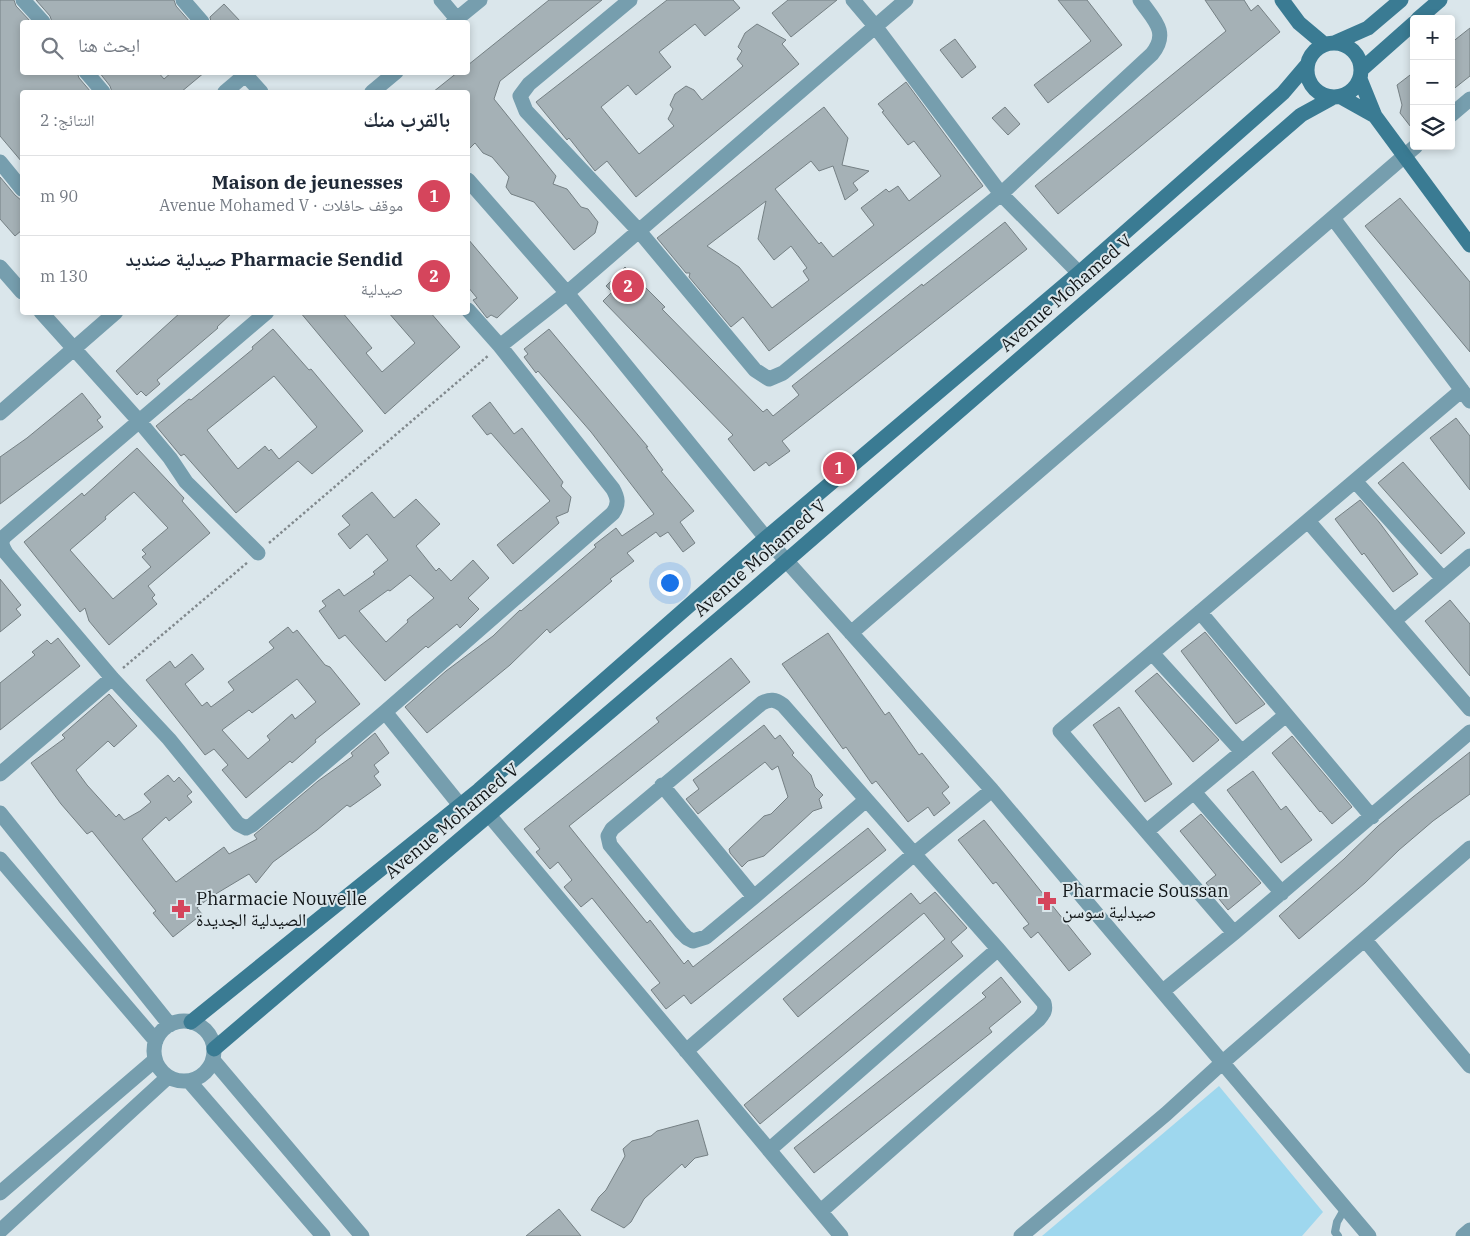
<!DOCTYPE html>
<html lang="ar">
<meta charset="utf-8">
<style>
body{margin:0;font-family:"IBM Plex Serif","Noto Naskh Arabic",serif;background:#f2f2f3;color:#1f2937;direction:rtl}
.controls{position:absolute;right:15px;top:15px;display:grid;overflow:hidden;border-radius:5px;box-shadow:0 2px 8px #0003}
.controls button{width:45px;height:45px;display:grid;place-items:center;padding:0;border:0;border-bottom:1px solid #e0e1e3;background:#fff;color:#1f2937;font:25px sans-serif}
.you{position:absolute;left:669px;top:582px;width:18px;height:18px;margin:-12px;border:4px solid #fff;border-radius:50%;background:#1a73e8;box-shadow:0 0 0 8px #1a73e833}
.badge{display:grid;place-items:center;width:32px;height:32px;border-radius:50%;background:#d5455c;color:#fff;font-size:16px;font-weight:700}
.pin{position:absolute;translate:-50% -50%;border:2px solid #fff;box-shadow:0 1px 5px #0006}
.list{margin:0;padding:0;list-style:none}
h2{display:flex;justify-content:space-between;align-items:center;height:65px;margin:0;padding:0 20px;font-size:21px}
h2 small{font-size:16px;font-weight:400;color:#747a83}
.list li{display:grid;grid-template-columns:32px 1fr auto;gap:15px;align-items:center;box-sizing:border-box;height:80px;padding:0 20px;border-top:1px solid #e0e1e3}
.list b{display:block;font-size:19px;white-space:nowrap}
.list p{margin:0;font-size:16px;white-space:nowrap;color:#747a83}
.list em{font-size:16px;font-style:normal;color:#747a83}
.icon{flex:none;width:28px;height:28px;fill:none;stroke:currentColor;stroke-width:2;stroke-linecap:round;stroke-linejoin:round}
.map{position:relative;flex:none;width:1470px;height:1236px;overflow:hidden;direction:ltr}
.search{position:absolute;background:#fff;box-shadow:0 2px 8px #0003;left:20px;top:20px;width:450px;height:55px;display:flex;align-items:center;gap:12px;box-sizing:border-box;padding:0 18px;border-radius:5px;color:#747a83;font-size:19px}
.panel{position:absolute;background:#fff;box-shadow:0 2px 8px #0003;left:20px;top:90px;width:450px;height:225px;border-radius:5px;direction:rtl}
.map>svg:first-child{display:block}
</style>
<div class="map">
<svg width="1470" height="1236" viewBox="0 0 1470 1236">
<rect width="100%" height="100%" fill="#dae6eb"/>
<path fill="#9ed7ee" d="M1219,1086L1323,1212L1302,1236H1042Z"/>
<path fill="#a5b1b6" stroke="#758084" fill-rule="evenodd" d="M0,0H14L16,6L31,22H22V72H77L79,78L91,92H22V162L0,136Z
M36,0H174L176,6L190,22H52L50,16Z
M549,0H602L500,81L494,99L556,176L553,184L567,189L581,207L588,209L598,222L595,233L574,250L534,202L511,194L506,187L509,177L492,157L483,153L475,143L468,150V92H433L458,72H468V65Z
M667,0H733L740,8L705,36L695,24L659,52L671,67L636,95L628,85L601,107L639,154L674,126L668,119L673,109L670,105L675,94L686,86L694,90L702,100L743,66L737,59L742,51L738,47L745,33L757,24L786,40L782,44L799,64L636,197L607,161L595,171L569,138L567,140L536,102Z
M788,0H837L791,37L772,13Z
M1058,0H1087L1122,45L1048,103L1034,85L1091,41Z
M1205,0H1244L1251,11L1258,5L1280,32L1058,214L1035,186L1226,31Z
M224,4L241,22H211L210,17Z
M1470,28V76L1451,91V43Z
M955,39L976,67L962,78L940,50Z
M99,72H158L164,79L172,72H205L181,92H112L110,86Z
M1414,72V131L1400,113L1402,105L1397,85Z
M906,82L983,186L769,351L743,317L731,327L689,277L690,273H686L657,238L824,107L848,138L842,165L869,171L853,183L858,190L845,200L833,166L819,171L811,161L775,189L819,244L821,242L833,257L874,225L861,208L886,189L889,192L898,186L909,201L941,176L914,141L908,145L882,112L884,111L878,104ZM766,201L758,239L774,260L791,246L807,268L803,271L809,280L772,308L739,267L707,246Z
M1005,107L1020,124L1008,135L992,118Z
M0,177L15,195L22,201V230L15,236L0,219Z
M1400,198L1470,282V352L1365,226Z
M1005,222L1027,249L782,441L790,451L769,466L766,462L754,471L728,439L733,435L603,301L612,292L606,286L625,267L665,307L662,309L763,412L767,409L773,416L799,395L792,386L922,284L923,286Z
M468,239L518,298L497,318L491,315L487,318L473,300L477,298L468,287Z
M181,312H233L217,327L218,328L157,380L160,384L146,396L141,391L137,395L116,371Z
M300,312H342L372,348L366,353L382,372L415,343L388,312H430L460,347L385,414Z
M273,329L309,370L311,369L363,431L312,474L298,461L236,513L184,454L181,456L156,426L189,399L191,400L253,349L252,347ZM274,376L317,427L279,459L271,449L269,451L265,446L238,469L207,430Z
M549,329L648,447H646L663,470L661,471L694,511L680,522L695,543L683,552L668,532L660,537L656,532L627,553L634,561L610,579L612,581L550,633L547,629L510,665L427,733L405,707L446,671L493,636L520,610L521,611L596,547L594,545L616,528L622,536L654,514L591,432L538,371L536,373L524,357L528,354L524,349Z
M82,393L101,417L97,420L103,427L0,504V457L27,438Z
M490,402L514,434L522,428L563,482L561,486L571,497L568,512L556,517L559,523L513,564L497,545L550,501L491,433L487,435L472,416Z
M1456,418L1470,436V490L1430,438Z
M137,448L184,498L182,501L210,533L148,586L155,595L152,598L157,604L109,645L89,621L85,608L80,612L24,542L82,493L84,496ZM134,492L168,528L142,550L146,554L142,557L151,567L113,599L70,550L106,519L105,517Z
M1403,462L1465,533L1441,554L1378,483Z
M372,492L394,518L416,499L440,524L416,546L436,571L439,568L451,581L473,560L489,578L468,598L479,609L460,628L457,624L428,648L426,646L385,681L345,635L339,639L319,611L326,606L322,601L339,589L344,596L375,574L373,572L388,560L367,534L350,549L338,534L350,525L342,516ZM410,575L434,598L407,620L408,622L386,642L359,611L388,590L390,591Z
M1360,500L1379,522L1418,574L1393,592L1364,553L1362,555L1335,519Z
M0,579L21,605L16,609L21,615L0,632Z
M1450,600L1470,624V676L1425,621Z
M288,627L293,633L297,630L325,665L330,667L360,704L315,740L316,742L292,763L290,761L246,798L222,770L228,765L214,749L205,755L146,680L170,661L175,668L192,654L204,669L185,684L202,706L207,702L211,707L234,690L228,682L274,648L269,642ZM297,679L316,702L295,719L292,714L267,736L270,740L248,759L222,730L249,710L252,713Z
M1205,632L1265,704L1236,724L1181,651Z
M828,633L885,715L889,712L919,755L922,753L949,787L942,793L950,803L934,816L928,807L908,822L876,781L872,784L846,747L843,749L782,664Z
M58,638L80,666L0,730V683L35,655L32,652L47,640L51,644Z
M731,658L750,682L569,826L647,923L650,920L684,964L688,960L693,967L868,828L886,850L691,1004L684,995L666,1009L651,990L660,983L592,898L581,907L564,887L572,880L558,862L550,869L536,852L540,849L524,829L659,722L656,718Z
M1157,673L1219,740L1193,762L1135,691Z
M109,694L137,726L114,747L108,741L76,770L87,785L116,817L119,814L124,820L140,811L151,802L144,794L168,775L174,782L179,777L192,792L187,796L192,802L169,821L166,817L142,839L176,882L224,847L229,854L257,839L254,835L318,781L353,756L351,753L375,733L389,753L374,765L379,772L374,776L381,785L350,807L347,805L317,830L273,862L256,883L249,874L209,898L197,908L202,914L173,937L153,913L156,911L92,831L87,834L61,804L31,763L65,738L62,735Z
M1119,707L1172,784L1145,802L1093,725Z
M764,725L775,739L780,735L794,753L792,755L811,775L815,787L823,795L819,799L822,808L813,811L764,856L748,861L742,867L730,853L729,849L764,816L771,814L788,797L778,766L772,770L765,762L698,814L686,799L699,789L693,780Z
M1292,736L1352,807L1332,824L1321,811L1320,812L1272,753Z
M1470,752V794L1433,821L1399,850L1365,883L1299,939L1279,916L1344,859L1378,826L1413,797Z
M1253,771L1281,810L1286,806L1312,840L1281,863L1227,790Z
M1201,814L1261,883L1228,910L1206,883L1216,875L1180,831Z
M984,820L1091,954L1069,971L1038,932L1031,938L1023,928L1029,924L996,882L993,884L958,840Z
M935,892L967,928L951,942L963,956L760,1124L744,1105L945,939L924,913L798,1017L783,999L911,893L920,904Z
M1001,977L1021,1002L989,1028L992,1032L814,1173L794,1148L986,997L982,993Z
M698,1120L708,1155L695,1158L685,1168L682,1164L644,1199L631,1222L624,1228L591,1210L599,1197L606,1190L625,1156L623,1149L632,1141L651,1136L657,1131Z
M559,1209L581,1236H526Z"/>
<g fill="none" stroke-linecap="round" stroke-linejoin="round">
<path stroke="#81898d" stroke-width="2.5" stroke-dasharray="2.5 2.5" stroke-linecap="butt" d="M269,543L489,355
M123,668L248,562"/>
<path stroke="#769eae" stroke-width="8" d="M1338,1236L1335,1232L1337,1222L1345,1208"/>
<path stroke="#769eae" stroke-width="15" d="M23,0L43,22
M183,0L202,22
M441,0L457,19
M630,0L529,84L520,96L526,111L639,231L755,370L769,379L783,373L1001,194L1152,54C1170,32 1153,19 1140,0
M853,0L875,26L1001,194L1079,273
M453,22L480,0
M86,72L103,92
M243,72L261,92
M225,92L245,75
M372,92L396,72
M1451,115L1470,99
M0,162L22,189
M468,180L567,293L766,538L992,790L1369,1236
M1333,218L1470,401
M0,267L22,292
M41,312L139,421L170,458L186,482L258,553
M267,312L5,536C0,542 2,546 6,553L112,678L169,739L238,824L246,828L252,825L385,712L613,513C619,504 618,498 613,489L500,346L468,310
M500,346L567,293L906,0
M0,413L116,312
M1355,481L1443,579
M1308,521L1470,709
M1200,612L1372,817
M1394,621L1470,556
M851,633L1416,146
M1152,653L1242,752
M385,712L459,804
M0,774L112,678
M662,785L754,897
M1194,792L1282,893
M0,813L170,1025
M489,815L841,1236
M1147,831L1286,715
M0,859L156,1041
M1234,933L1060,731L1462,390
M1365,940L1470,1066
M1163,991L1234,933L1470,732
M154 1051a30 30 0 1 1 60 0a30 30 0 1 1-60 0Z
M686,1051L914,854L992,790
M213,1060L362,1236
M189,1081L323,1236
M769,1150L998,949
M0,1193L155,1060
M821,1211L1039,1019C1044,1013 1046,1010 1044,1003L998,949L783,705C775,699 770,699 762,703L612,829L608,836L610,845L681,932L687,938L693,941L706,937L754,897L866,800
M0,1231L168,1077
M1021,1236L1166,1114L1223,1062L1470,848
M1463,1236L1470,1230"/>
<path stroke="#3a7b93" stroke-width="15" d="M1282,0L1299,23L1324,44
M1418,19L1440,0
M1307 70a27 27 0 1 1 54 0a27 27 0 1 1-54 0Z
M1334,43L1368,28L1401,0
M1361,70L1414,23
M1360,79L1375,116L1470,245
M1341,97L1375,116
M191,1022L479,790L766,538L1079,273L1283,93L1306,66
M214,1049L747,595L1301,115L1332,98"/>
</g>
<defs>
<g id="pharmacy-bare" transform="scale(1.5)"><path d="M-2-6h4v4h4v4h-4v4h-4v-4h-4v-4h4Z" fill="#d5455c" stroke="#dae6eb" stroke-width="2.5" paint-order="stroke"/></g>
</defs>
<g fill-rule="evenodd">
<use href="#pharmacy-bare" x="1047" y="901"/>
<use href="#pharmacy-bare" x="181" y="909"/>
</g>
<g text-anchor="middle" stroke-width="4" stroke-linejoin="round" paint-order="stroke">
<g font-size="18" fill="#111517" stroke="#dae6eb">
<text transform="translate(1066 293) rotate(-41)" y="6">Avenue Mohamed V</text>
<text transform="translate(760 558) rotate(-41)" y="6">Avenue Mohamed V</text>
<text transform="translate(452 821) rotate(-40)" y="6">Avenue Mohamed V</text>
</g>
<g font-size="18" fill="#111517" stroke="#dae6eb" text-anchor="start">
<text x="1062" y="897">Pharmacie Soussan<tspan x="1062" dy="21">صيدلية سوسن</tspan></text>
<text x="196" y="905">Pharmacie Nouvelle<tspan x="196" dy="21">الصيدلية الجديدة</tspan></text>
</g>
</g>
</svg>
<div class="controls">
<button>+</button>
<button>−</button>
<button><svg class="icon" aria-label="layers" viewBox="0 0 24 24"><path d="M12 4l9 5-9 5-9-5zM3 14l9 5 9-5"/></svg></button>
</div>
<div class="you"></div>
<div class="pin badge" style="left:839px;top:468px">1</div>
<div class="pin badge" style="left:628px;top:286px">2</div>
<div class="search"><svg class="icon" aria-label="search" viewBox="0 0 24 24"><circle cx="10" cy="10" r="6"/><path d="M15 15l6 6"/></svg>ابحث هنا</div>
<section class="panel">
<h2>بالقرب منك<small>النتائج: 2</small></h2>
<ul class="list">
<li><span class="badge">1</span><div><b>Maison de jeunesses</b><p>موقف حافلات · Avenue Mohamed V</p></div><em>90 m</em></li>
<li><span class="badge">2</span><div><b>Pharmacie Sendid صيدلية صنديد</b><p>صيدلية</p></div><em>130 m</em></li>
</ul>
</section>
</div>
